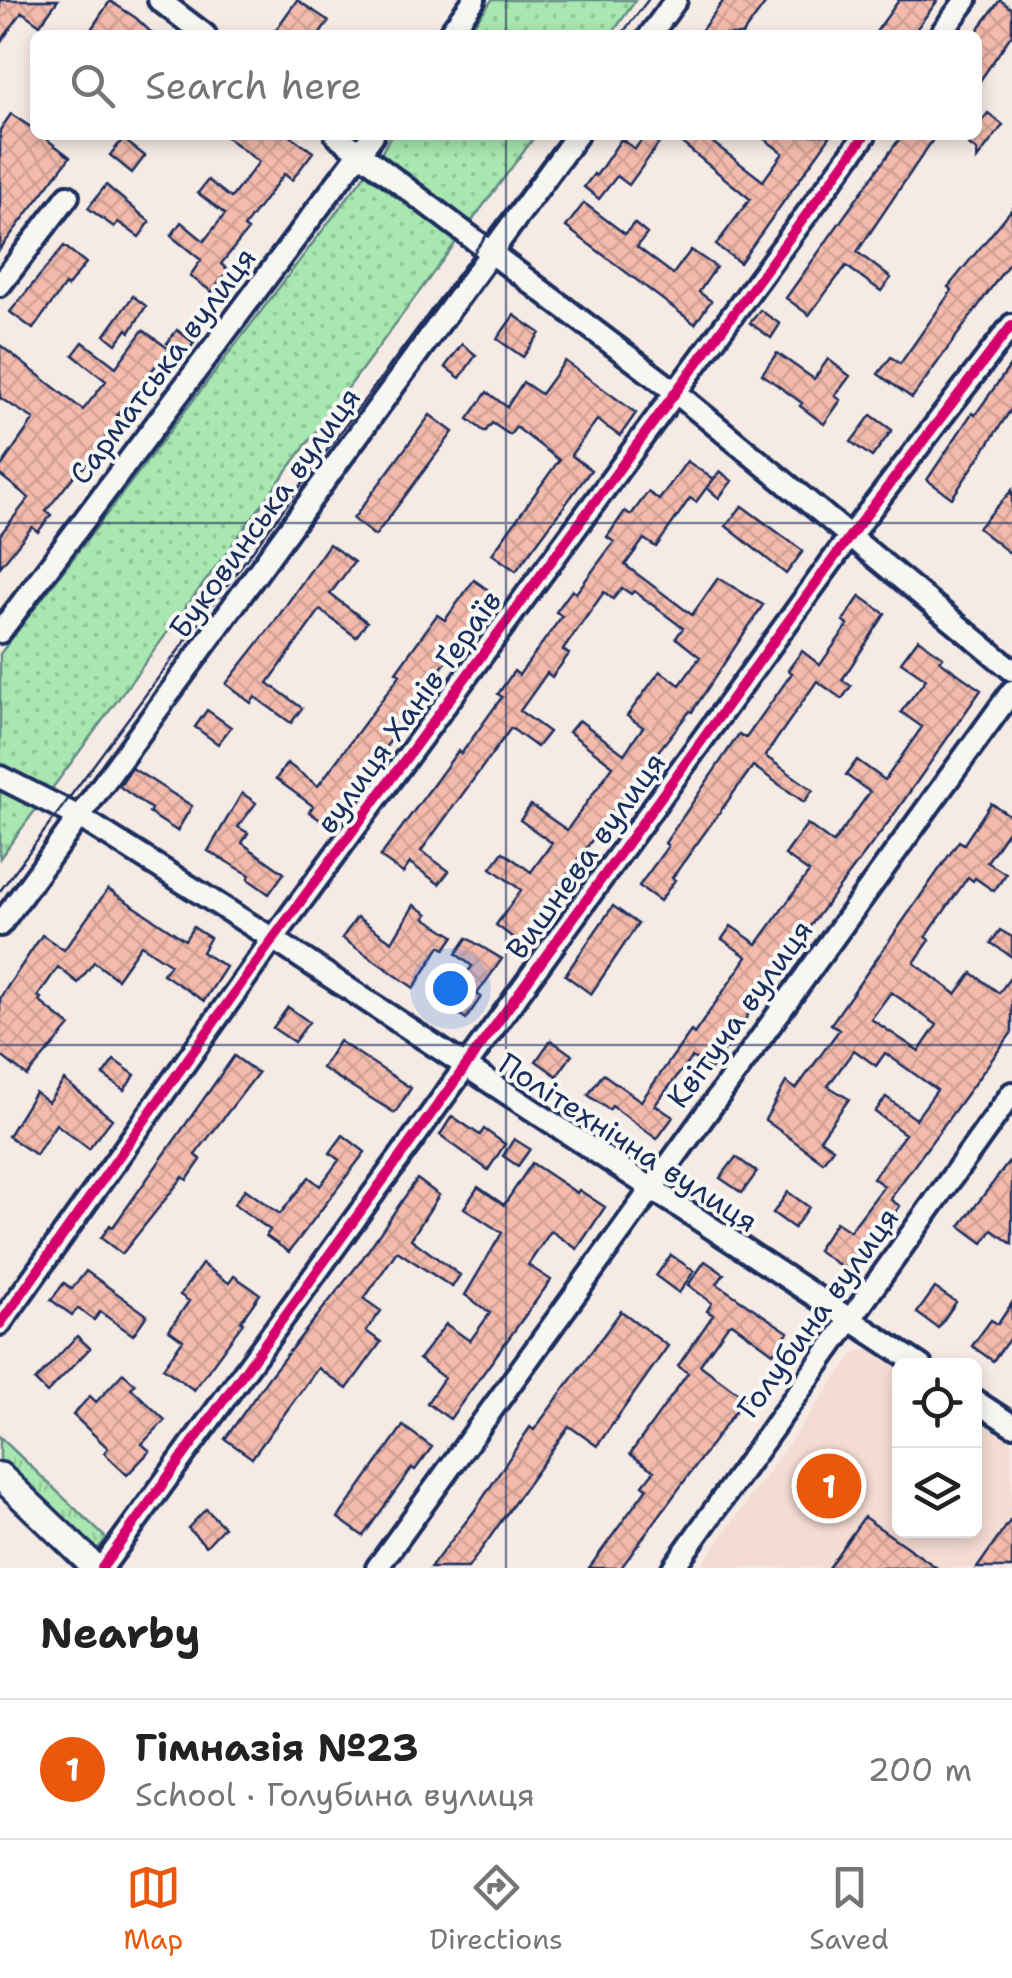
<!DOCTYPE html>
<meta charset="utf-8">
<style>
body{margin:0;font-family:"Shantell Sans",sans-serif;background:#f6f6f6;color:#222}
.controls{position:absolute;right:30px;bottom:30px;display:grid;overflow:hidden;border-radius:15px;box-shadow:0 5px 15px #0003}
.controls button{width:90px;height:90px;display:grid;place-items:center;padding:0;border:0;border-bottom:2px solid #e0e0e0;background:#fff;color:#222;font:50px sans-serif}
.you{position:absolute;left:450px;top:988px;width:35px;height:35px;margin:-25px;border:8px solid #fff;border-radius:50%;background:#1a73e8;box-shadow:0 0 0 15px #1a73e833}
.badge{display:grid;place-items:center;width:65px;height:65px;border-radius:50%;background:#ea580c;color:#fff;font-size:32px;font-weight:700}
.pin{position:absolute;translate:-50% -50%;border:5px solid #fff;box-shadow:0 2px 10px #0006}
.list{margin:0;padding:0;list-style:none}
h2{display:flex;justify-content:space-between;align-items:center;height:130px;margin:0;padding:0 40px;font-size:42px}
h2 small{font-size:32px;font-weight:400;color:#767676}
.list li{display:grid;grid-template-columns:65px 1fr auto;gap:30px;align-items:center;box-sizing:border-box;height:140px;padding:0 40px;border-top:2px solid #e0e0e0}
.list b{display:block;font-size:38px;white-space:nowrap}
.list p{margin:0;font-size:32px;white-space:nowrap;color:#767676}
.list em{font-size:32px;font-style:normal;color:#767676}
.icon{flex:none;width:55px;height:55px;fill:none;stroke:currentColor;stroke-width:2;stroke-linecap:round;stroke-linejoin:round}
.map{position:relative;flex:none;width:1012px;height:1568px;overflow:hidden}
.search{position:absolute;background:#fff;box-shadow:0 5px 15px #0003;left:30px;right:30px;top:30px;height:110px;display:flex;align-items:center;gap:25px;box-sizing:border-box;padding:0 35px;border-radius:15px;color:#767676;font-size:38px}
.sheet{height:270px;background:#fff}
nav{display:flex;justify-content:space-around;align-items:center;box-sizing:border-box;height:140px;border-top:2px solid #e0e0e0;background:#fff;font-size:28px;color:#767676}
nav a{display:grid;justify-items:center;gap:5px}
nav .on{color:#ea580c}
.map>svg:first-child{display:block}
</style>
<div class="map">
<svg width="1012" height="1568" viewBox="0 0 1012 1568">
<defs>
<pattern id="grass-tufts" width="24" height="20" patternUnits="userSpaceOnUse" patternTransform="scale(2.5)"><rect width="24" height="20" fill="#a8e7af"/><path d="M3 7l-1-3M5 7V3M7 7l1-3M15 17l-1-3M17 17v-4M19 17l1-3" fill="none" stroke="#90c699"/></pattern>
<pattern id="park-dots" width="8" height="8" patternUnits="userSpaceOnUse" patternTransform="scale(2.5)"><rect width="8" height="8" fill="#a8e7af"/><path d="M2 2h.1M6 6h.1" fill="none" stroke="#90c699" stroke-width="1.8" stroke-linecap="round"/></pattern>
<pattern id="building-cross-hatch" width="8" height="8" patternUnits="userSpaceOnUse" patternTransform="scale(2.5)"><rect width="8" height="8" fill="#f4bbac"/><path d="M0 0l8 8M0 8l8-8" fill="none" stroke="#d1a196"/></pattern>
</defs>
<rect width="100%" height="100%" fill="#f6eae4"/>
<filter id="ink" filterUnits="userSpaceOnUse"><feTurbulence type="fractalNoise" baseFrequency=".01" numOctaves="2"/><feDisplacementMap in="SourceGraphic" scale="20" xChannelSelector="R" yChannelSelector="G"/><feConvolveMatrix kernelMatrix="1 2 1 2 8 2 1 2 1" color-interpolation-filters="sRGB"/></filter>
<g filter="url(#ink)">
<path fill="#f5dcd3" d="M872,1350L899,1368L900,1530H974L975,1417L1012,1441V1568H699L855,1352Z"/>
<path fill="url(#grass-tufts)" stroke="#628b86" stroke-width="2.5" d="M0,1437L107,1539L95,1551L0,1461Z"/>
<path fill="url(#park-dots)" stroke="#628b86" stroke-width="2.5" d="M492,0H636L611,35H466Z
M391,135H536L471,222L467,224L386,164L381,154Z
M367,172L456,238V242L48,794L0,772V654Z
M0,785L39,805L0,858Z"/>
<path fill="url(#building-cross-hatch)" stroke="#1b2f5e" stroke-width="2.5" fill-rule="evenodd" d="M0,0H58L40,25L22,12L0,43Z
M297,0L329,21L319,35H272Z
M724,0H768L742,35H698Z
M899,0H938L912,35H874Z
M1000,0L1012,9V34L977,85V31Z
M110,1L136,18L154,35H103L92,28Z
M988,113L1003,125L977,159V151L955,135H977V127Z
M11,114L35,130V135H41L70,157L0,249V130Z
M224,135H289L313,152L292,180L284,174L244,227L248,230L221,264L228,270L212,292L190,276L201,260L171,236L181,222L204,241L225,214L198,193L208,180L231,198L259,162Z
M645,135H665L629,185L617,176L599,199L584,187L594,174L596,176L621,139L635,149Z
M672,135H703L763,181L783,153L759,135H831L740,263L716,245L750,199Z
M902,135H936L857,252L891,278L881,291L846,266L809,315L786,298Z
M123,139L145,156L132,173L110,155Z
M106,185L150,222L139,237L118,222L114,227L88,208Z
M584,203L625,234L634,223L647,234L637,247L673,274L691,250L716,267L699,292L711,301L695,324L566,227Z
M1012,209V259L912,398L878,374L891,357L900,364L952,290L948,287Z
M64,246L86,263L67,287L65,285L33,329L10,312Z
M133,296L146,306L130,332L127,329L116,344L105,335Z
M760,310L780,324L771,338L750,323Z
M514,315L540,333L523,357L497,339Z
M143,330L169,349L117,415L120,418L83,468L81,467L46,511L51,515L38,532L32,527L0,567V535L29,498L0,475V468L34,419L0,398V345L83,410L106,381L73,355L83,342L116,367Z
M177,330L194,343L184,356L167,343Z
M462,344L476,355L460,378L445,367Z
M777,353L814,379L828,359L850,376L835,396L841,400L824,424L800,406L802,403L762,374Z
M565,361L636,413L620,436L597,420L571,455L591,470L516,571L492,554L559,460L516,427L510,435L492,423L485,432L468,419L487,392L507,407L523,382L541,394Z
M1012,363V408L952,498L927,480L972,413L975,415Z
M430,415L453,432L375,536L353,519Z
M871,415L892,430L872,457L851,442Z
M687,461L713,479L696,502L690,498L656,547L644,539L625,565L692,615L718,578L763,605L692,712L690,711L630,787L519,942L496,925L521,890L491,868L503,852L531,872L552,843L520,820L531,805L567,830L613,766L569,732L579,720L624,754L643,727L627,716L660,671L680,685L700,657L676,638L683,628L634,591L631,594L622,588L613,599L604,592L563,650L569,654L552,677L547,673L520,711L549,732L537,747L511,728L421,851L449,871L439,884L410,863L403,873L380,857L458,751L461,754L502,697L498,694L514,671L519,675L562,616L556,612L572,590L576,593L614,542L607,537L625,511L631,515L648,492L659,500Z
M720,471L732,481L719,498L707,488Z
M1012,490V555L978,528Z
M742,506L803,551L786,574L726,526Z
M329,544L354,562L330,594L367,622L356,637L320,610L268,683L302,708L291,723L255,697L251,703L226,684L273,624Z
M474,580L497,596L402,719L404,721L330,827L309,812L313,806L276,779L287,763L318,786L400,675L396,672L437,615L445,620Z
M860,596L885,614L842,680L851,686L842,699L817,681L765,756L813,790L804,802L753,766L672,878L675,880L660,901L639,886L668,846L665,843L739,734L746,738L792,673L788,670L802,651L820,665L848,625L843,621Z
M918,639L943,657L940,661L981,690L893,816L749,1007L752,1009L711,1070L692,1057L655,1105L673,1117L657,1139L612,1106L609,1110L588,1095L603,1074L641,1101L691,1031L694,1034L747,957L722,939L731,926L757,944L809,872L785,855L807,824L833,843L870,792L846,775L857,760L885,780L922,727L901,712L926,679L901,662Z
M207,710L231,727L218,744L195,727Z
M132,768L192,806L177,831L149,813L151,809L119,786Z
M242,793L256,803L238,827L248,833L242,843L284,873L269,894L248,879L250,875L208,851Z
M991,803L1012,817V825L987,862L1006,874L994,891L975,878L973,881L968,877L926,937L930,940L914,963L956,994L972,973L999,993L1012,975V1032L894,1193L891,1200L900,1206L885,1226L877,1220L845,1269L817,1250L836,1222L850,1231L884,1186L873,1178L905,1134L875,1112L886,1097L916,1119L937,1090L885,1053L876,1066L854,1050L828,1086L849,1099L820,1139L833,1148L823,1162L765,1120L786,1082L796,1089L839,1030L831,1024L959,841L964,844ZM891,992L937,1025L919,1051L871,1019Z
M108,889L185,940L193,927L210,938L202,952L226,967L204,1001L163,974L170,964L141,945L117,979L94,962L78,983L58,967L38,996L41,998L39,1001L70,1026L27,1076L0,1055V998L42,935L64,950Z
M414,905L428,914L425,918L454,936L445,949L440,946L414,988L342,938L357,917L392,942Z
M613,906L638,924L591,994L565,975Z
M1000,930L1012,937V957L991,943Z
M467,938L502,959L477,994L481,997L466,1019L445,1004L472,966L456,954Z
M288,1007L309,1022L294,1042L273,1028Z
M551,1040L572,1055L557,1076L536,1061Z
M339,1041L411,1088L395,1113L322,1068Z
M234,1056L258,1073L195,1155L201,1160L187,1180L183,1177L122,1254L101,1238L110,1225L113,1227Z
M114,1060L135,1075L124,1090L103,1075Z
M64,1080L112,1119L89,1149L56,1124L36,1155L8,1136L35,1092L48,1102Z
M452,1116L480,1135L484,1129L505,1144L488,1170L440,1135Z
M343,1135L365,1152L289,1252L266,1236L270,1230L234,1204L245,1189L280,1214L309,1177L320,1186L339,1160L330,1153Z
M514,1139L530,1149L518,1166L503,1156Z
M736,1157L757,1172L742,1193L720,1178Z
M1012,1158V1244L992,1230L983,1243L960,1226Z
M532,1163L577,1193L579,1190L605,1207L577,1249L551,1231L528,1265L551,1280L450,1419L427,1403L444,1378L419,1359L446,1324L470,1341L490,1313L465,1295L502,1233L464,1208L478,1187L504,1205Z
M417,1179L439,1195L411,1239L460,1275L452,1287L397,1251L364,1299L381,1311L366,1331L381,1342L347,1389L318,1368L252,1458L225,1439L269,1377L360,1262Z
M788,1192L809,1207L794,1228L773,1213Z
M671,1255L694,1271L679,1293L656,1276Z
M705,1261L724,1274L717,1284L788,1332L773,1353L732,1323L728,1325L700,1365L745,1398L621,1568H589L647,1488L643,1485L654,1471L630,1454L688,1373L678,1366L713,1315L707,1311L712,1303L688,1285Z
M202,1264L229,1283L234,1276L260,1294L241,1321L243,1323L194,1390L163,1368L183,1340L169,1330L189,1301L180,1295Z
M86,1271L147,1315L133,1335L100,1312L94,1320L78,1308L72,1315L51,1300L64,1283L72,1289Z
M935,1288L956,1302L938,1328L917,1313Z
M1012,1303V1335L993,1361L972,1346L991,1320L998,1324Z
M621,1311L668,1346L597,1446L569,1426L468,1568H430L475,1510L530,1427L534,1430Z
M77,1336L90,1348L47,1393L35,1381Z
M123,1373L135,1384L131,1388L165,1420L142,1444L150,1451L127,1475L104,1453L108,1448L73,1415L90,1396L96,1402Z
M403,1426L432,1447L415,1470L412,1468L363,1536L338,1518Z
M206,1509L224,1527L206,1546L188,1528Z
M864,1517L937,1568H828Z
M1012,1518V1568H977Z"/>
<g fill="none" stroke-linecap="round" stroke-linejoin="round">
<g stroke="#1b2f5e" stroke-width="28">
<path id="minor" d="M159,0L205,35
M448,35L474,0
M650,35L676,0
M940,35L966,0
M336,135L674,391L1012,670
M0,285L68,196
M0,632L373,135
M0,777L81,818L273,939L921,1366
M0,925L577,135
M0,1324L273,939L865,135
M974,1400L1012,1425
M102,1568L850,536L1012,325
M377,1568L1012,691
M673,1568L1012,1093"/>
</g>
<g stroke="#1b2f5e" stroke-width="32">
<path id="tertiary" d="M0,1476L96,1568"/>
</g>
<use href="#minor" stroke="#f6f6f2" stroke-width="20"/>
<use href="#tertiary" stroke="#f6f6f2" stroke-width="25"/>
<path stroke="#1b2f5e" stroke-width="2.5" d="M621,35L648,0
M0,891L561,135"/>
<g stroke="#f6f6f2" stroke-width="16">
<path id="cycleway" d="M0,1324L273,939L865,135
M102,1568L850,536L1012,325"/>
</g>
<use href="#cycleway" stroke="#d6006c" stroke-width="10"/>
</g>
</g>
<path fill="none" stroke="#1b2f5e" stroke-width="2.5" stroke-opacity="0.55" d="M506,0V35M506,135V1568M0,523H1012M0,1045H1012"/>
<g text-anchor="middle" stroke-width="8" stroke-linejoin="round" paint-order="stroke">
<g font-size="30" fill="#1b2f5e" stroke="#f6f6f2">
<text transform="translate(163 366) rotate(-53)" y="10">Сарматська вулиця</text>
<text transform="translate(265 513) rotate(-54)" y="10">Буковинська вулиця</text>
<text transform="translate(409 712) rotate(-54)" y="10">вулиця Ханів Ґераїв</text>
<text transform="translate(586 856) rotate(-54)" y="10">Вишнева вулиця</text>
<text transform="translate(740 1014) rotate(-54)" y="10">Квітуча вулиця</text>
<text transform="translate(628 1143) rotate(33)" y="10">Політехнічна вулиця</text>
<text transform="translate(818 1313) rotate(-54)" y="10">Голубина вулиця</text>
</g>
</g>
</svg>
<div class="controls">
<button><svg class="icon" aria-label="locate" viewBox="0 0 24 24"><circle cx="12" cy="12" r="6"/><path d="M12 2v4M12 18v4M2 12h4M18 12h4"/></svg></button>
<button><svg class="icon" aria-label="layers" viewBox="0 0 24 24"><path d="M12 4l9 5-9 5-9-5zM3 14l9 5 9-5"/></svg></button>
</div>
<div class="you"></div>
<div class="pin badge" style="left:829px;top:1486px">1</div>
<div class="search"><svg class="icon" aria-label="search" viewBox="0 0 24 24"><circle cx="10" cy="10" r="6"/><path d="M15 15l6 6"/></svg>Search here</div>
</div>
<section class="sheet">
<h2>Nearby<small></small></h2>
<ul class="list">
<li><span class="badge">1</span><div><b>Гімназія №23</b><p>School · Голубина вулиця</p></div><em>200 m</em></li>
</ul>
</section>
<nav>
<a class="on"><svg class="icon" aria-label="map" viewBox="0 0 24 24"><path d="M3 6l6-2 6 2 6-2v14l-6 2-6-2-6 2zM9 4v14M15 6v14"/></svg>Map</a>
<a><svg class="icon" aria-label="directions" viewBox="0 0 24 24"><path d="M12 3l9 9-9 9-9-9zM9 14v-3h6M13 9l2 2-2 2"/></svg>Directions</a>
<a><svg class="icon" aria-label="saved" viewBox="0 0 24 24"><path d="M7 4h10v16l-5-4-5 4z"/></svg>Saved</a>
</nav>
